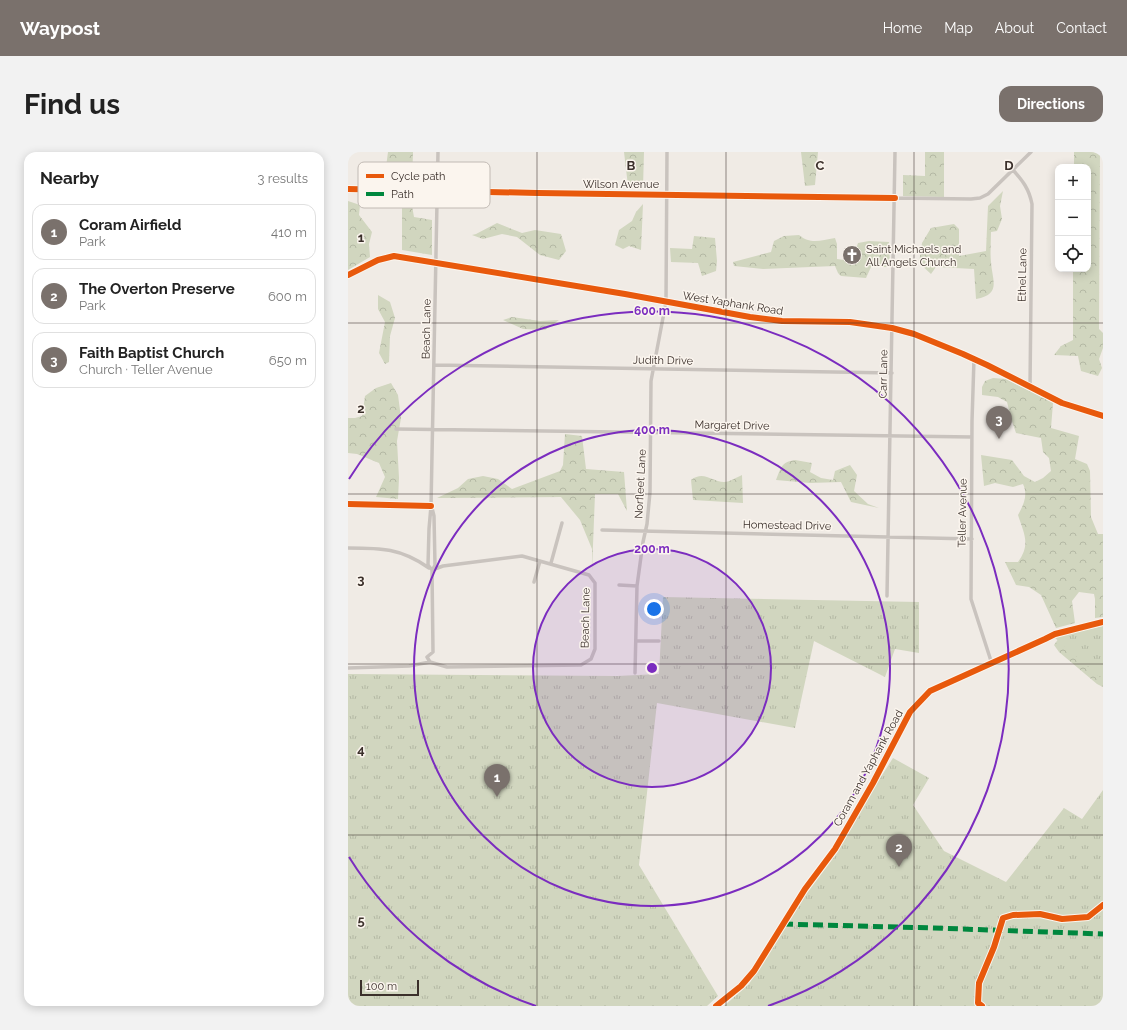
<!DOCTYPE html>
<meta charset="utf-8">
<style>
body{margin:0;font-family:Raleway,sans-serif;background:#f2f2f2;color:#222}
.controls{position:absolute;right:12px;top:12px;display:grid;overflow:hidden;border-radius:8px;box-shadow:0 2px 10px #0003}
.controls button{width:36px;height:36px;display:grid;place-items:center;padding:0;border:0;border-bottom:1px solid #e0e0e0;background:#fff;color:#222;font:20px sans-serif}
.scale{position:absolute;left:12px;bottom:10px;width:59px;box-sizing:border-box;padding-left:4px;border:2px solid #3b302b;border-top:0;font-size:11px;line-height:14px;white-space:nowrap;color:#3b302b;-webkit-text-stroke:3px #fbf5ee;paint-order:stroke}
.you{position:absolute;left:306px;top:457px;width:14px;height:14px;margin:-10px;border:3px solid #fff;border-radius:50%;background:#1a73e8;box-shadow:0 0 0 6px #1a73e833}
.badge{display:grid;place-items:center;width:26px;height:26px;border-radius:50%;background:#7a716c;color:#fff;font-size:13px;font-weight:700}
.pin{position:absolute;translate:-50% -33px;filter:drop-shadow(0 1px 2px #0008)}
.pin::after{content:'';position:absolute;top:21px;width:14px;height:12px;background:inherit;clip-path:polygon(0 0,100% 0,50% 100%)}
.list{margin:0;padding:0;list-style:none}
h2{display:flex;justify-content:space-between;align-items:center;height:52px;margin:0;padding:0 16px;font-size:17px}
h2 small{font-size:13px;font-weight:400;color:#767676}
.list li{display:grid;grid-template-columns:26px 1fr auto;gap:12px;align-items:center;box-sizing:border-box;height:56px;margin:0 8px 8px;padding:0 8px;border:1px solid #e0e0e0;border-radius:12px}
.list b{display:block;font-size:15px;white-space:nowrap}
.list p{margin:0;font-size:13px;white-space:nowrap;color:#767676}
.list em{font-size:13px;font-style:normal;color:#767676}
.icon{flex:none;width:22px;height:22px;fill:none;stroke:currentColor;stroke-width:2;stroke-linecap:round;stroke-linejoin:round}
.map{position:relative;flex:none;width:755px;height:854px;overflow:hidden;border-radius:12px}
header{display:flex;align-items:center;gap:24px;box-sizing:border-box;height:56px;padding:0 20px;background:#7a716c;color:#fff}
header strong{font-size:19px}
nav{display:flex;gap:22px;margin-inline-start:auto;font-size:14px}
.intro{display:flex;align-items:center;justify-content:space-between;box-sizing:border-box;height:96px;padding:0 24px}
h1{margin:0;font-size:28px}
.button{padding:10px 18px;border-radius:12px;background:#7a716c;color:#fff;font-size:14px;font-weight:700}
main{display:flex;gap:24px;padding:0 24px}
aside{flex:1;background:#fff;border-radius:12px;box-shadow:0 2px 10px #0003}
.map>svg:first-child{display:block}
</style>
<header>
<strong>Waypost</strong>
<nav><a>Home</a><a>Map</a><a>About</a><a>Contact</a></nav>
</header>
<div class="intro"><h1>Find us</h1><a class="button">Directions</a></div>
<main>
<aside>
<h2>Nearby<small>3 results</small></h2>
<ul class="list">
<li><span class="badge">1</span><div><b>Coram Airfield</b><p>Park</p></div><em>410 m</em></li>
<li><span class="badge">2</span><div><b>The Overton Preserve</b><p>Park</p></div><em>600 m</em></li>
<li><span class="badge">3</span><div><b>Faith Baptist Church</b><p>Church · Teller Avenue</p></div><em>650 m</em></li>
</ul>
</aside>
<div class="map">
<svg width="755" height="854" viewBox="0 0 755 854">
<defs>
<pattern id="forest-crowns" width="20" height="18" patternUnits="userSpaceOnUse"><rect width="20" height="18" fill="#d1d6bf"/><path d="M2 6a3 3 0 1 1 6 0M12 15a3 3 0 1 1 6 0" fill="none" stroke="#b4b8a4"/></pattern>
<pattern id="park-tufts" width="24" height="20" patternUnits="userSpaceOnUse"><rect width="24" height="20" fill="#d1d6bf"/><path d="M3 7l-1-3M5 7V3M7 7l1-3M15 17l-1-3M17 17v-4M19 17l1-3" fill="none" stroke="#b4b8a4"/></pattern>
</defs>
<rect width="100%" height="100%" fill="#f0ebe5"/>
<path fill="url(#forest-crowns)" d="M40,0H65L64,32L36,30Z
M276,0H296L295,36L280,34Z
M453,0H470L467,33L457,34Z
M577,0H596V45L555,44V23L577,24Z
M726,0H752L751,177L755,181V196L751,207L754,216L750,224L733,219L730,204L706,203L713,194L725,188V117H740V15H726Z
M655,39L652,54L654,67L649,79L643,80C643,90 642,100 643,110C644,128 654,142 628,147L626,117L588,115L583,122L571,111L574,91L583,76L606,72L611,77V104L638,99L640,54Z
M54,43L63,48L66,65L84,68V103L54,98Z
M0,49L12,53L11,63L24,80L21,92L22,105L0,118Z
M295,52L293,98L281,94L275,97L267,93L271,78L284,69L288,60Z
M149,71L174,81L187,78L213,82L218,99L211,108L192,103L169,85L154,82L135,87L124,83L128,82Z
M451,83C463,93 473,88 487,86L489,92V107L504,109L510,91L521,89L541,90L542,115H523L518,126L493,124L490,121L487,114L415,117L386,114L385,110L423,100L426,89L436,84Z
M346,84L367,86L369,109L368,119L354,124L350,111L323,110L322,96L344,97Z
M30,143L42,150L47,166L42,184L41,210L37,212L31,201L37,170L30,157Z
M164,165L192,169L211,168L197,178L175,177L155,168Z
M645,226L658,227L705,251L703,276L731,284L727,307L739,312L742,319L743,365L750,382H755V465L747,466V447L746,442L731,440L724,449L727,471L708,476L693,443L681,435L668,433L657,410H670C683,392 676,382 670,363C676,352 680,343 675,332L665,335L647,331L636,334L633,303L664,308L676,324L687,330L695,326L703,319L701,306L695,300L693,286L668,281L663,266L659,250L650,245L634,243V235L637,229Z
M43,231L50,243L53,266L49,289L51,326L50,347L28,345L37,325L31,311L9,302L0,301V266H7L14,264L17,244L28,236Z
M217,282L234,284L238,317L276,320L279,359L270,342H247L244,419V397L232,368L213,345L89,346L110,336L120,327L135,324L150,327L164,337L212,319L215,313Z
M447,308L464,311L462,320L473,326L485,328L487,319L502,313L509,323L506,339L520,352L531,356L503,350L493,330L462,331L428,328C433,316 433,310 447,308Z
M394,323L395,351L345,348L343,328C356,318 364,330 376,330C382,330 389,325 394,323Z
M755,479V535L749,532L711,500L706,493L711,486Z"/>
<path fill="url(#park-tufts)" d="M315,445L571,450V501L547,497L537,525L466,489L447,576L309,551L291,713L370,844L359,854H0V522L269,524L311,522Z
M755,474V528L706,485Z
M545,606L581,626L565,653L596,699L658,730L716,656L734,667L755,638V854H376L401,832Z"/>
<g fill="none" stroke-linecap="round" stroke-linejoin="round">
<path stroke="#c9c3be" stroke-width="3.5" d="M665,18C675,29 681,37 684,52L682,235
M547,46L623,47L632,46L640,42L683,0
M626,207L624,269L623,447L644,512
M86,213L544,221
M48,277L624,285
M84,356L86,364L87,413L85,417
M254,378L624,387
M0,396C33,396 53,396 81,416
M203,411L214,371
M186,430L192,409
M271,433L289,434
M539,444L547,0
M288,489H311
M82,510L79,505L85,500L84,418L80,413L81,377L83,354L90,0
M0,516L61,514L82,510L99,515L233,513L243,507L247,497V431L241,423L174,404L95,414L84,418
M287,521L289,434L295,390L299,372L302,340L303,229L318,150L319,0"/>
<path stroke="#bab3ae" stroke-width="5" d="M0,37L190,41L547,46
M0,123L30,108L46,104L277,142L402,165L434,169L502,170L544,176L566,182L615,202L639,213L714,251L755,264
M0,352L83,354
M368,854L393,834L406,819L457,737L487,697L525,631L562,560L582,539L697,487L707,482L755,470"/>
<path stroke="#00873e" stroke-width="5" stroke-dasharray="10 5" stroke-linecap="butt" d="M435,772L586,776L755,782"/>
<g stroke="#fbf5ee" stroke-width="8">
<path id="cycleway" d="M0,37L190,41L547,46
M0,123L30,108L46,104L277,142L402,165L434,169L502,170L544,176L566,182L615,202L639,213L714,251L755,264
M0,352L83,354
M368,854L393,834L406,819L457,737L487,697L525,631L562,560L582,539L697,487L707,482L755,470
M634,854L630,851L631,831L646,795L655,766L665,763L692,762L714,767L740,765L755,753"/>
</g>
<use href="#cycleway" stroke="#e8590c" stroke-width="6"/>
</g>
<path fill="none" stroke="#3b302b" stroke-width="1" stroke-opacity="0.55" d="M189,0V854M378,0V854M566,0V854M0,171H755M0,342H755M0,512H755M0,683H755"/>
<circle cx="304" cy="516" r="119" fill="#7b2cbf" fill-opacity=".12"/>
<g fill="none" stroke="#7b2cbf" stroke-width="2">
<circle cx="304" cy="516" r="119"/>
<circle cx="304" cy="516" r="238"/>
<path d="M188 854A357 357 0 0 1 1 705M1 327A357 357 0 1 1 420 854"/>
</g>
<defs>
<g id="church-disc" transform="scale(1)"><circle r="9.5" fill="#7a716c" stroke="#fbf5ee"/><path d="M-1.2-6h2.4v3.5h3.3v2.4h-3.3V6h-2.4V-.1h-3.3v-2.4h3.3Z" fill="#fff"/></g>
</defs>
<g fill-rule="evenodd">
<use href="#church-disc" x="504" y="103"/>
</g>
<g text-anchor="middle" stroke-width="3" stroke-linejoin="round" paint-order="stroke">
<g font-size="11" fill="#3b302b" stroke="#fbf5ee">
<text x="273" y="36">Wilson Avenue</text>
<text transform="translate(674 123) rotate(-89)" y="4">Ethel Lane</text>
<text transform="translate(385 151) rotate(9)" y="4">West Yaphank Road</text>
<text transform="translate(78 177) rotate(-89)" y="4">Beach Lane</text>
<text transform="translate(315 208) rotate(1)" y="4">Judith Drive</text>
<text transform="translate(535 222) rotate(-89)" y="4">Carr Lane</text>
<text transform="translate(384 273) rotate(1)" y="4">Margaret Drive</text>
<text transform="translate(292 332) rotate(-87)" y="4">Norfleet Lane</text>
<text transform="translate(614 361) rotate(-89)" y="4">Teller Avenue</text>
<text transform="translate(439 373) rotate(1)" y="4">Homestead Drive</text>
<text transform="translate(237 466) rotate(-89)" y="4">Beach Lane</text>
<text transform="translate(520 616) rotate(-61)" y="4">Coram and Yaphank Road</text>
</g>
<g font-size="11" fill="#3b302b" stroke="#fbf5ee" text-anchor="start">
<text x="518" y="101">Saint Michaels and<tspan x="518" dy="13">All Angels Church</tspan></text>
</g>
</g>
<rect x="10" y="10" width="132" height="46" rx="6" fill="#fbf5ee" stroke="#c1bab4" stroke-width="1"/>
<rect x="18" y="22" width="18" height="4" fill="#e8590c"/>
<rect x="18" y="40" width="18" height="4" fill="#00873e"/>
<g font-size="11" fill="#3b302b">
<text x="43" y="28">Cycle path</text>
<text x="43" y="46">Path</text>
</g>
<g font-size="13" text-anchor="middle" font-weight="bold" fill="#3b302b" stroke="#fbf5ee" stroke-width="3" stroke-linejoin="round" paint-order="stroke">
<text x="283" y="18">B</text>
<text x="472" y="18">C</text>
<text x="661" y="18">D</text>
<text x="13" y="90">1</text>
<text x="13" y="261">2</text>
<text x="13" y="432">3</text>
<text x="13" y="602">4</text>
<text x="13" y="773">5</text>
</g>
<circle cx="304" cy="516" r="6" fill="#7b2cbf" stroke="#fbf5ee" stroke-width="2"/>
<g font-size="12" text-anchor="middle" font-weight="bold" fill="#7b2cbf" stroke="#fbf5ee" stroke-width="3" stroke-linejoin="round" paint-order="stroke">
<text x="304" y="163">600 m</text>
<text x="304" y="282">400 m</text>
<text x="304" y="401">200 m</text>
</g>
</svg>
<div class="controls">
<button>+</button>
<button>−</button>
<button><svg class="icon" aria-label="locate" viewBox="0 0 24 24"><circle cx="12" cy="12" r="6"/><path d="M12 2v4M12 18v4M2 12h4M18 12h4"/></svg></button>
</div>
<div class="scale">100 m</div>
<div class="you"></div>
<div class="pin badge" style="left:149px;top:645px">1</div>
<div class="pin badge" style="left:551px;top:715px">2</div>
<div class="pin badge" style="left:651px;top:287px">3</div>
</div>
</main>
